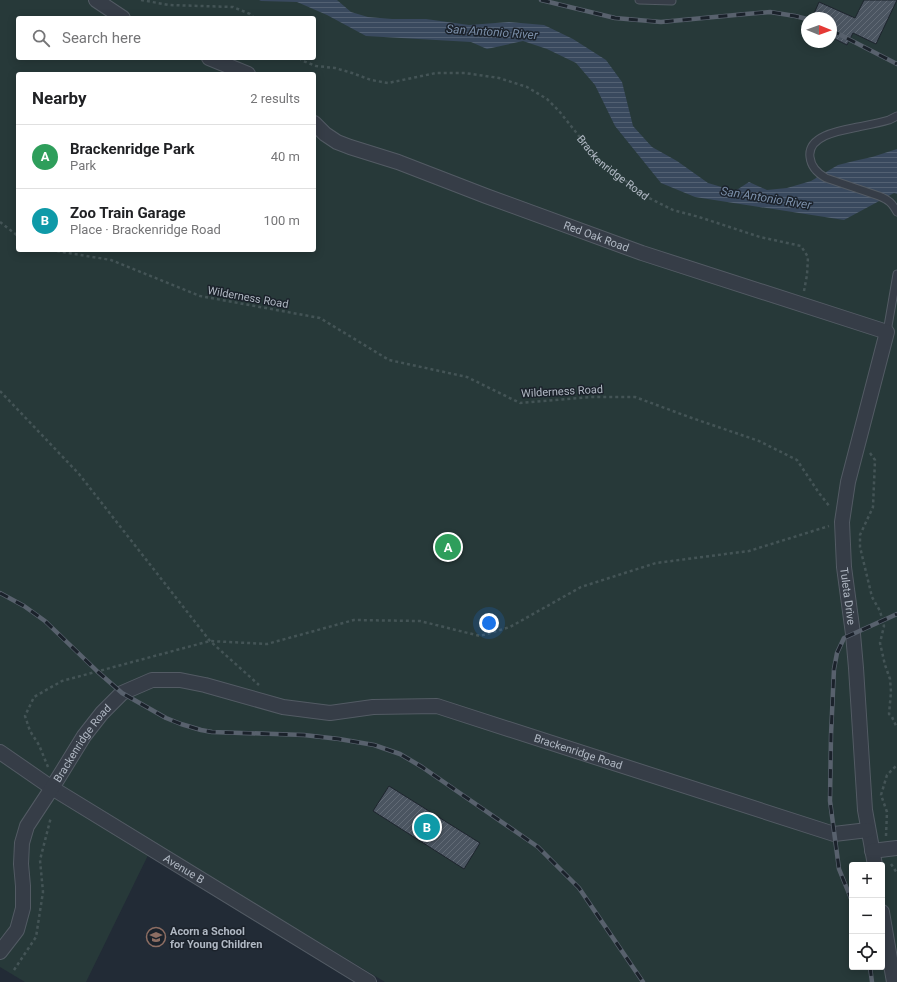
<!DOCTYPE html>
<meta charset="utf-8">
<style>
body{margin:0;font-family:Roboto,sans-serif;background:#f2f2f2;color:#202124}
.controls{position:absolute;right:12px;bottom:12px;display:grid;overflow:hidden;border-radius:4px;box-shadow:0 2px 10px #0003}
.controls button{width:36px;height:36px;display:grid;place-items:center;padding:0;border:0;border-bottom:1px solid #e0e0e0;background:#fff;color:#202124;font:20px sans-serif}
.compass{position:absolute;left:801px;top:12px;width:36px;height:36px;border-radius:50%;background:#fff;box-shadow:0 2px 10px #0003;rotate:91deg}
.you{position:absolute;left:489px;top:623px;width:14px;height:14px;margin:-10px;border:3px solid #fff;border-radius:50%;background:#1a73e8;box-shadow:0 0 0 6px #1a73e833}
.badge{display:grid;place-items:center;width:26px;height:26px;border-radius:50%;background:#50637e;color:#fff;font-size:13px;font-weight:700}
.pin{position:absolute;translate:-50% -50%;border:2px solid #fff;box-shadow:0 1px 4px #0006}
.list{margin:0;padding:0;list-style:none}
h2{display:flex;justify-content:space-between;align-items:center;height:52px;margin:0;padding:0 16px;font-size:17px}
h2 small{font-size:13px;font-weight:400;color:#757577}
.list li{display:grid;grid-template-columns:26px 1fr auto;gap:12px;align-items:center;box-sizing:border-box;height:64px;padding:0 16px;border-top:1px solid #e0e0e0}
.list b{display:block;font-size:15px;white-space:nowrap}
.list p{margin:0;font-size:13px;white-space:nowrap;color:#757577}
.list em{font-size:13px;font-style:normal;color:#757577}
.icon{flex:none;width:22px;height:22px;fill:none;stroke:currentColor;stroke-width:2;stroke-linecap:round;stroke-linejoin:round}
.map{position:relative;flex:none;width:897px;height:982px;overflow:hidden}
.search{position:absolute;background:#fff;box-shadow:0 2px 10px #0003;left:16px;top:16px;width:300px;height:44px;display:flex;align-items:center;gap:10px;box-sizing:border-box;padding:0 14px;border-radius:4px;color:#757577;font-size:15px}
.panel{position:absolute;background:#fff;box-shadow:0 2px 10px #0003;left:16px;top:72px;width:300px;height:180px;border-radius:4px}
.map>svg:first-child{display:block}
</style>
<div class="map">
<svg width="897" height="982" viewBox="0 0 897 982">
<defs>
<pattern id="water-rules" width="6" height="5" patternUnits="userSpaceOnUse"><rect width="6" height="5" fill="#39495e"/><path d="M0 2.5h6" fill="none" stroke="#536173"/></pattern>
<pattern id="building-hatch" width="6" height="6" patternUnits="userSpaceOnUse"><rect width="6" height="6" fill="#4b5561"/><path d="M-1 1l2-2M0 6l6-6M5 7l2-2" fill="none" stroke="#626b76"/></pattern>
</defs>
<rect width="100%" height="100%" fill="#222b36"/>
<path fill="#273939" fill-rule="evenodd" d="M0,0H897V982H385L154,843L86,982H25L0,967ZM18,18H314V58H18ZM807,18H831V42H807ZM18,74H314V250H18ZM852,865H882V967H852Z"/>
<path fill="url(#water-rules)" d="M259,0H337L351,12L368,17L392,19H426L469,25L509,22L544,25L573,39L606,60L622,82L633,126L652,147L677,161L708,183L735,191L749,182L767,190L787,188L811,181L838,165L854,161L872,157L897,149V194L894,193L844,220L695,197L661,183L615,126L595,85L576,63L547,49L523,41L487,49L471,42L366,36L327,15L297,2L261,1Z"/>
<path fill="url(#building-hatch)" stroke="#1d242d" d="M864,0H897L876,44L853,33L847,45L831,37V18H812L819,2L855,18Z
M389,786L480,843L464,869L373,811Z"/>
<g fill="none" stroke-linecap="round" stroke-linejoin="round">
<g stroke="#535b64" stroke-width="9">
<path id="service" d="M639,0L672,1
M897,116L889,120C879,123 868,125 858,127C843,130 807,135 810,157C811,167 817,173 826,178L879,196C889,200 892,203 897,212
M887,332L897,274"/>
</g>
<g stroke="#535b64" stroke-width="16">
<g id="minor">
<path d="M96,0L123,18"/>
<path d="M209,58L248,74"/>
<path id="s2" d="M314,123L325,134L337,142L350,147L398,162L486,196L642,253L887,332L848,482L842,522L844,567L853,634L856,668L865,810L875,865"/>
<path id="s3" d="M0,752L52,788L369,982"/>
<path d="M872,851L897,848"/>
<path d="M882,912L894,982"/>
<path id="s4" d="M0,952L17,930L23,908V886L21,864L22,843L27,826L52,788L84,736L102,713L122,693L152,680H180L205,685L283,707L330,713L373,707L437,706L834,834L868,830"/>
</g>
</g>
<g stroke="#445456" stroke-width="2.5" stroke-dasharray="3 3" stroke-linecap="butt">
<path d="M141,0L169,5L233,7L250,14L254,18"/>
<path id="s1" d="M299,58L303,61L316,66L335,68L352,73L371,80L388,83L436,73H465L499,78L527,87L547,99L559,111L599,161L647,197L673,210L699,217L760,237L801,246L808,257L807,275L804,291"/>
<path d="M0,222L18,236"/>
<path d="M51,250L111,260L200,296L320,318L389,360L467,377L520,403L590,397H635L689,417L759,441L797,460L819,493L830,507"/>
<path d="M0,391L79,474L210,641L259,685"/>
<path d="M870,453L875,460L873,507L860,535V547L872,597L880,611L884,626L880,643L885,665L890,679L891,692L889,714L892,717L897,728"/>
<path d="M48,767L39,745L30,731L25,716L34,697L62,681L210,641L267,644L354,620L420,621L480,636L510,627L581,587L656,563L749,551L829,526"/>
<path d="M886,836L887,812L881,795L887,775L897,765"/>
<path d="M891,864L897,873"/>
<path d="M14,970L36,937L43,892L40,860L51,817"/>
</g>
<use href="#service" stroke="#363d47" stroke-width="7"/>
<use href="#minor" stroke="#363d47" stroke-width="14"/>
<g stroke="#58616d" stroke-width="4.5">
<path id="rail" d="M541,0L615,18L661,22L746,14L770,12L795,16L807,19
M831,30L897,64
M0,593L24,606L45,621L98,672L122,693L166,718L181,724L201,730L212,732L304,735L339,739L374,745L400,754L422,767L538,847L579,888L643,982
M852,901L839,869L830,801L831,735L834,669L837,653L844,638L897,614
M870,967L872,982"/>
</g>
<use href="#rail" stroke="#1b222b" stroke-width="3" stroke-dasharray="9" stroke-linecap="butt"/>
</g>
<defs>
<g id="school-ring" transform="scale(1)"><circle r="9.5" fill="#1b222b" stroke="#8d6e63" stroke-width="1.5"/><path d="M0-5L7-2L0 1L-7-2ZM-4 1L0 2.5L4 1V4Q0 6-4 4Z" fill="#8d6e63"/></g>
</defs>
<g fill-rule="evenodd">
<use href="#school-ring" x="156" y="937"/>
</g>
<g text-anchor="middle" stroke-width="3" stroke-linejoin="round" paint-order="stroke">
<g font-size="11" fill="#b0b8c3" stroke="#1b222b">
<text dy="4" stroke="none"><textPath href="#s1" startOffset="354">Brackenridge Road</textPath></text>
<text dy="4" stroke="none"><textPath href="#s2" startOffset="306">Red Oak Road</textPath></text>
<text transform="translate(248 297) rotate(10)" y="4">Wilderness Road</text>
<text transform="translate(562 391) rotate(-3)" y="4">Wilderness Road</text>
<text dy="4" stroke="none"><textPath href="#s2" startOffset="882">Tuleta Drive</textPath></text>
<text dy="4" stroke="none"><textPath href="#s4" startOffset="233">Brackenridge Road</textPath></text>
<text dy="4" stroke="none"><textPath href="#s4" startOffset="768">Brackenridge Road</textPath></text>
<text dy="4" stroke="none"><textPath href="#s3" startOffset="218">Avenue B</textPath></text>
</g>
<g font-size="11" font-weight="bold" fill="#b0b8c3" stroke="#1b222b" text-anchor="start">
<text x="170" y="935">Acorn a School<tspan x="170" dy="13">for Young Children</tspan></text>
</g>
<g font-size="12" font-style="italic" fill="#7b8fa9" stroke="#1b222b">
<text transform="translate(492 32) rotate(4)" y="4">San Antonio River</text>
<text transform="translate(766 198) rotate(9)" y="4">San Antonio River</text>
</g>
</g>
</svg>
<div class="controls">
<button>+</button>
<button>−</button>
<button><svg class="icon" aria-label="locate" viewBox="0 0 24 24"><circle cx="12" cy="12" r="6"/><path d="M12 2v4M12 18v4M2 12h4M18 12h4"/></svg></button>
</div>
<svg class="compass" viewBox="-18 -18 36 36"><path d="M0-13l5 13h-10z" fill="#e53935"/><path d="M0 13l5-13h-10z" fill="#757577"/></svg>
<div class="you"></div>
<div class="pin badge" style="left:448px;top:547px;background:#2e9e5b">A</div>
<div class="pin badge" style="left:427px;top:827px;background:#0f9aa8">B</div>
<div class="search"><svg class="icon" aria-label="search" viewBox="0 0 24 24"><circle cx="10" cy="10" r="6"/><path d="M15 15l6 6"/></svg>Search here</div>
<section class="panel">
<h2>Nearby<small>2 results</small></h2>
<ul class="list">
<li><span class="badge" style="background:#2e9e5b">A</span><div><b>Brackenridge Park</b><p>Park</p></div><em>40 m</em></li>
<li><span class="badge" style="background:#0f9aa8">B</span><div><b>Zoo Train Garage</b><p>Place · Brackenridge Road</p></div><em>100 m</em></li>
</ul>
</section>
</div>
